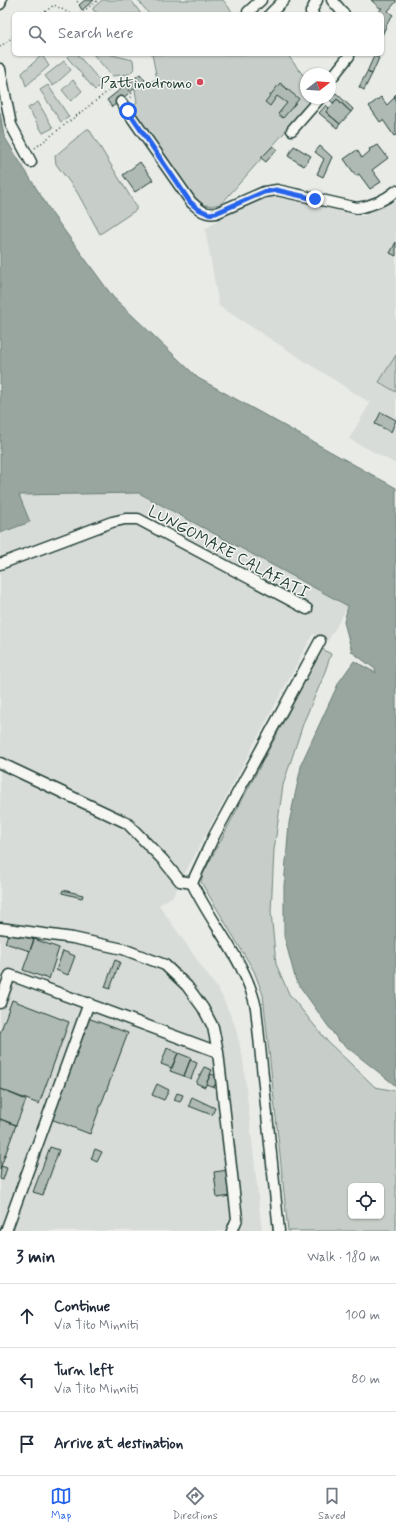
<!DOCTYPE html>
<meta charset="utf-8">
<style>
body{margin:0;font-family:Mynerve,sans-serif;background:#f2f2f3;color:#1f2937}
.controls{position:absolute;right:12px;bottom:12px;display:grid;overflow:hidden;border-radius:6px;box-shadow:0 1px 3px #0004}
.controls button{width:36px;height:36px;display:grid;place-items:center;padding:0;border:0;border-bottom:1px solid #e0e1e3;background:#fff;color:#1f2937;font:20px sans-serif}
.compass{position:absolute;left:300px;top:68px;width:36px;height:36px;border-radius:50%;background:#fff;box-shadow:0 1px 3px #0004;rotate:73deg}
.stop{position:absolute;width:12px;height:12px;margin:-9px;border:3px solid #2563eb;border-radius:50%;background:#fff}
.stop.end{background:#2563eb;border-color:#fff;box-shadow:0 1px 4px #0008}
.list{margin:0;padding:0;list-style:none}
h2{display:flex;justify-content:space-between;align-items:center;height:52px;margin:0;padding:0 16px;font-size:17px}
h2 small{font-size:13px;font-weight:400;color:#747a83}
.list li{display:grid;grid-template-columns:26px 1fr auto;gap:12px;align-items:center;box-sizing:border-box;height:64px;padding:0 16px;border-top:1px solid #e0e1e3}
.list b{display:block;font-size:15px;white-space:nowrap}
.list p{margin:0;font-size:13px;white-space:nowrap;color:#747a83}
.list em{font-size:13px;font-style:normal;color:#747a83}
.icon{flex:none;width:22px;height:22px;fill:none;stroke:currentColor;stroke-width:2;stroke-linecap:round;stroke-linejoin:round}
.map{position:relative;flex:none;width:396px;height:1231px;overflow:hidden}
.search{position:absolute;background:#fff;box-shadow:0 1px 3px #0004;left:12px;right:12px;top:12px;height:44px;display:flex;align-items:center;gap:10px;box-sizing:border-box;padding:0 14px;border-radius:6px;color:#747a83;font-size:15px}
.sheet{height:244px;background:#fff}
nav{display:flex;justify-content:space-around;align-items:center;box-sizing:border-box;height:56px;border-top:1px solid #e0e1e3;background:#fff;font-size:11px;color:#747a83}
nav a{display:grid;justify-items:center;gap:2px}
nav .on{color:#2563eb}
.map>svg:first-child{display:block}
</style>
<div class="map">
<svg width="396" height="1231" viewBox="0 0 396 1231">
<rect width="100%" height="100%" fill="#e9ebe7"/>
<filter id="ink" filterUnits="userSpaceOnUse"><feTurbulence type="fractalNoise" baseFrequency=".025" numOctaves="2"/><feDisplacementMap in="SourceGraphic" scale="8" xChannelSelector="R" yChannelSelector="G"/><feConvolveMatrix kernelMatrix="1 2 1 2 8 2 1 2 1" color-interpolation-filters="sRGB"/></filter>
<g filter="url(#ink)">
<path fill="#d8dcd8" d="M277,196L362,216L396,201V464L349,439L370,403L219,306L205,229L246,203L261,197Z
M139,493L348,606L328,641L313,634L173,896L159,905L221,994L235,1025L243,1059L262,1231H0V533L29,522L18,495Z"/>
<path fill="#c7cec9" stroke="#73867e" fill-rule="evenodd" d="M102,0H131L141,14H99L93,10V8Z
M138,0H223L234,14H149Z
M70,54H77L102,83L95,90L67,57Z
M93,54H108L133,60L134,69L129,74L112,76Z
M152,54H287L306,79V98H315L222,203C212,207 204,206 194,201L133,113L132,108L137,102L135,90L141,84L144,87L152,81L157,79Z
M42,55L49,66L26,86L22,73Z
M64,61L71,70L53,86L45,76Z
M73,80L82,91L71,101L62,90Z
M48,85L69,117L61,122L40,90Z
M38,102L53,128L43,133L28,108Z
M87,129H89L136,206V210L100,234L77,192L56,164L55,156Z
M396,355V392L379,382Z
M322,649L331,654L322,680L304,721L283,785L274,850L271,912L276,964L289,994L327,1041L375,1087L396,1091V1231H288L263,995L254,971L201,882L203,874ZM351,1186H381V1216H351Z"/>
<path fill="#99a6a0" stroke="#687c75" d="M0,112L4,136L28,175L53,215L113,297L198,378L396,488V1086L338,1040L296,981L284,936V886L289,823L302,762L339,682L354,661L376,673L375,669L352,652L344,622L348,606L139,493L19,495L30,522L0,533Z"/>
<path fill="#b0bab5" stroke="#1f3d34" d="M85,0H94L82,10L79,5Z
M371,0H396V2L388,11L393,15L389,20L382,35V14H377L382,8H380Z
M374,56L379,58L372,74L367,72Z
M367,72L372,74L364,90L359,87Z
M140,74L145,80L112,107L107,100Z
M280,83L299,99L283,118L278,114L287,103L277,96L270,106L265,102Z
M336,93L353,109L351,112L337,99L333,103L329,99Z
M396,94V135L394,136L383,120L380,122L369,106L381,97L387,105L395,97L394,96Z
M337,99L351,112L340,124L326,112Z
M326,105L329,108L326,112L340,124L337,128L319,113Z
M378,145L388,158L372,170L381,182L370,189L359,174L356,176L344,159L357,150L362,158L370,151L369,149Z
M273,146L277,149L266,162L261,158Z
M294,146L311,156L304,166L288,156Z
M320,146L332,157L323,177L317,174L324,159L315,152Z
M140,162L153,180L135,192L123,175Z
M396,242V256L390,253Z
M381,412L396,420L391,432L375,424Z
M63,890L83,895L82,898L62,893Z
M9,931L34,940L30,951L5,943Z
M34,939L59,948L49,979L23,970Z
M63,951L75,956L68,975L56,970Z
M115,960L120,962L110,989L105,987Z
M12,1000L69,1022L39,1104L0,1089V1033Z
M88,1018L128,1033L90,1134L51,1119Z
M167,1048L178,1053L172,1068L161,1064Z
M178,1053L191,1058L184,1076L170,1071Z
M190,1060L197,1063L191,1079L184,1076Z
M204,1067L212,1070L205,1087L196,1083Z
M211,1074L218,1077L214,1087L206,1084Z
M157,1084L169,1090L164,1100L152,1095Z
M0,1089L26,1100L16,1125L0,1119Z
M177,1093L183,1095L180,1102L174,1100Z
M192,1097L215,1108L212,1115L189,1106Z
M0,1119L16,1125L0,1169Z
M50,1147L59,1150L43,1195L33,1192Z
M95,1149L102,1152L97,1162L91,1159Z
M1,1166L7,1168L3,1180L0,1179Z
M228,1170L231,1196L217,1198L214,1172Z"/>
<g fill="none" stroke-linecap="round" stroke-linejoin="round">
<g stroke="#1f3d34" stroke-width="13">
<path id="minor" d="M332,0L344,14
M0,4L1,0
M251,14L248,12L261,0
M270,14L284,0
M313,14L311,12L317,0
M0,69L11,125L31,162
M330,80L349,56V54
M121,102L191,202C199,209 204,215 216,213L264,192L277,190L357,208C371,206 385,200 396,191
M292,130L320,98
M0,564L112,522L125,519H138L307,609
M0,763L127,823L163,860L180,881L192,883
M0,928L73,938L123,949L165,965L187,986L203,1008L213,1027L218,1052L237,1219L232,1231
M0,1003L10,975L218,1052
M6,1231L89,1003
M279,1231L256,1008C246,961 212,925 192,883L214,836L320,641"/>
</g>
<path stroke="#1f3d34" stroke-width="1.5" stroke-dasharray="1 3" stroke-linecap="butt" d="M77,2L80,0
M42,14L54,5L71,14
M80,14L98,0
M0,47L14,36
M122,80L132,94L131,99
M35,148L125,78"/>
<use href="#minor" stroke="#f6f6f2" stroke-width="10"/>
</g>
</g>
<g fill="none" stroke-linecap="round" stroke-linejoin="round" filter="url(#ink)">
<path stroke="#2563eb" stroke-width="5" d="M128,111L190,202L198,209L209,214L216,213L264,192L276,190L315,199"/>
</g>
<circle fill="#d1495b" stroke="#f6f6f2" stroke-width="1.5" cx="200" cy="82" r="4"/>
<g text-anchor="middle" stroke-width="3" stroke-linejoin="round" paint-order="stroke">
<g font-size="16" fill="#1f3d34" stroke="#f6f6f2" text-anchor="end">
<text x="192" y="88">Pattinodromo</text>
</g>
<g font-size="16" fill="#1f3d34" stroke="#f6f6f2">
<text transform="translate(229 551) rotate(28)" y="6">LUNGOMARE CALAFATI</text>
</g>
</g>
</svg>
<div class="controls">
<button><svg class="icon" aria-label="locate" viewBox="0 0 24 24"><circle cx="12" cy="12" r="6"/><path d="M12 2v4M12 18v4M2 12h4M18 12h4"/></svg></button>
</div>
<svg class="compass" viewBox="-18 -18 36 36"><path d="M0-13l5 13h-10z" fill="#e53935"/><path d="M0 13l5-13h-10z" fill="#747a83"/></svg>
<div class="stop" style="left:128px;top:111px"></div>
<div class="stop end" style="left:315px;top:199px"></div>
<div class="search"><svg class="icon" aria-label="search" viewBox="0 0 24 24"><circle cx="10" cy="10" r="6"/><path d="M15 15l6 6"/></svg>Search here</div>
</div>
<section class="sheet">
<h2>3 min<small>Walk · 180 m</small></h2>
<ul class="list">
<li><svg class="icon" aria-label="ahead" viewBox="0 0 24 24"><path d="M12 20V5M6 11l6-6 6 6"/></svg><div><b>Continue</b><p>Via Tito Minniti</p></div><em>100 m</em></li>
<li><svg class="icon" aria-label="left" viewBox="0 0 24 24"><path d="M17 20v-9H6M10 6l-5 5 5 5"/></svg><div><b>Turn left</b><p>Via Tito Minniti</p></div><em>80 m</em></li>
<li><svg class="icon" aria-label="arrive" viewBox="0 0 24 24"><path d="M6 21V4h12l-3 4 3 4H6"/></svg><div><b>Arrive at destination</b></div></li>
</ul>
</section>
<nav>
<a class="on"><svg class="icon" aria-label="map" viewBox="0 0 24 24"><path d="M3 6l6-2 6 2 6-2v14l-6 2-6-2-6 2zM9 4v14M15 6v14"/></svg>Map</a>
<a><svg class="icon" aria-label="directions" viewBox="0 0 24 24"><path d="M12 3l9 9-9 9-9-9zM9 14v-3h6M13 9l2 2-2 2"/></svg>Directions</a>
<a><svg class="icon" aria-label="saved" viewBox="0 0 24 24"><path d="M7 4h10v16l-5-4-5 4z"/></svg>Saved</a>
</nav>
